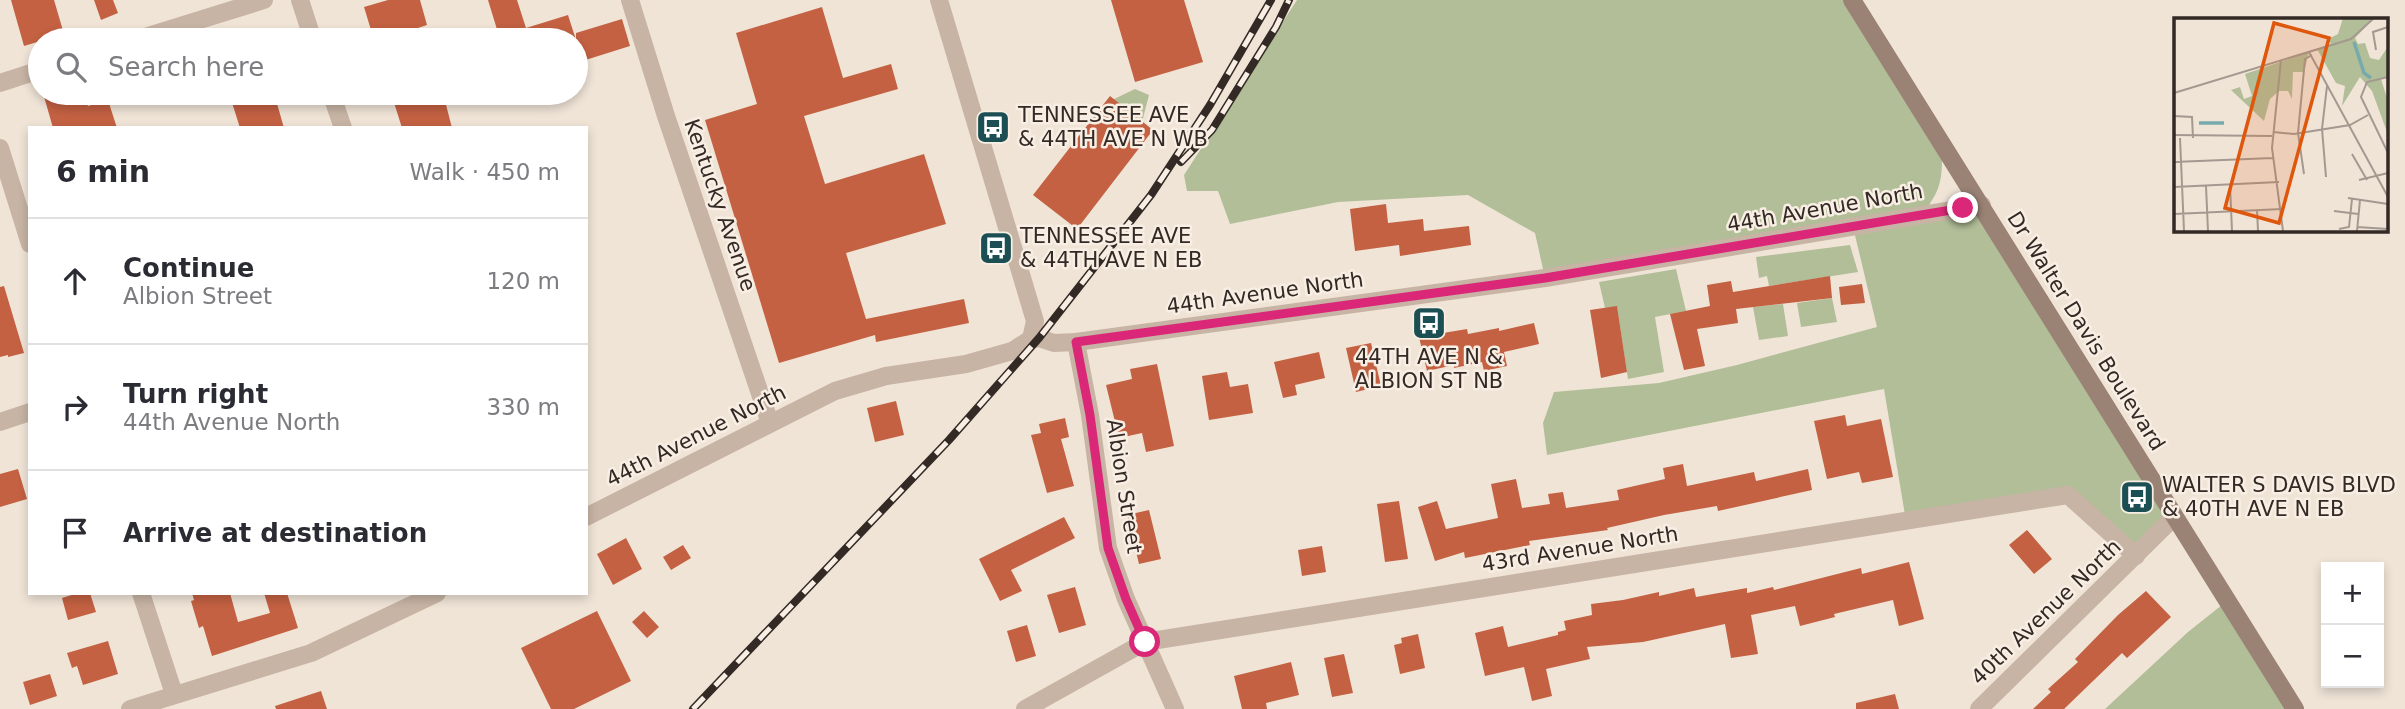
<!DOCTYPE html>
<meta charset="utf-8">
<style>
body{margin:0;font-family:"DejaVu Sans",sans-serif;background:#f7f7f7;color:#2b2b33}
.controls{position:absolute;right:21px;bottom:21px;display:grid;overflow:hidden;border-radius:0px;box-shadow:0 4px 10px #0003}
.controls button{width:63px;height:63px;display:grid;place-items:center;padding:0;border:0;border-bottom:2px solid #e1e1e2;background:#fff;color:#2b2b33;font:35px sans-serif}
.stop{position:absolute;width:21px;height:21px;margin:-16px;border:5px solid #db2777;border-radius:50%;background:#fff}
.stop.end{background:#db2777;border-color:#fff;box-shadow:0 2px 7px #0008}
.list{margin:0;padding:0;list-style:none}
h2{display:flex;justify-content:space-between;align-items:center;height:91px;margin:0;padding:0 28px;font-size:30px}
h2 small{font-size:23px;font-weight:400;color:#7c7c81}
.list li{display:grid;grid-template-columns:46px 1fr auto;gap:21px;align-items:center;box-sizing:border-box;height:126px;padding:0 28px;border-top:2px solid #e1e1e2}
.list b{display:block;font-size:26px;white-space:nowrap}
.list p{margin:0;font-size:23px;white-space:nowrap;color:#7c7c81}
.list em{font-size:23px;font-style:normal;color:#7c7c81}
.icon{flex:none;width:38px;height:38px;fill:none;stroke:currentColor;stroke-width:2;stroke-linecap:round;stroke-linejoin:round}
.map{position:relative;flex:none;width:2405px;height:709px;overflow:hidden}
.search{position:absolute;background:#fff;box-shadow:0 4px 10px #0003;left:28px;top:28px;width:560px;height:77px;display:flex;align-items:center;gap:18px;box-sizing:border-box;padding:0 24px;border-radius:38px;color:#7c7c81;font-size:26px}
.panel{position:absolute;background:#fff;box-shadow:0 4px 10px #0003;left:28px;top:126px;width:560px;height:469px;border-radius:0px}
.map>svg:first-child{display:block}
</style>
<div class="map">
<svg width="2405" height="709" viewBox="0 0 2405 709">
<rect width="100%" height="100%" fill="#f0e4d7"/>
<path fill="#b1be98" d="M1297,0H1852L1942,158C1942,185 1938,193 1922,215L1982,205L2174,517L2136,556L2068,495L1906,521L1884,389L1547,455L1543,423L1554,392L1659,383L1737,365L1877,327L1853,227L1545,278L1535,233L1468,195L1338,202L1230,224L1218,191H1187L1184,175Z
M1135,89L1149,95L1142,122L1112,100Z
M1850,245L1858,272L1769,286L1767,276L1759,278L1756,257Z
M1676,269L1686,311L1655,317L1664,372L1628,379L1617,307L1605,308L1599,282Z
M1832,298L1837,322L1801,327L1797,303Z
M1783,304L1788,336L1759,340L1753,307Z
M2227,601L2295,709H2105L2188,632Z"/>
<path fill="#c36142" d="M11,0H54L64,34L24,46Z
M94,0H113L118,13L101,20Z
M388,0H420L427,25L415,29L419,40H374L364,7Z
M488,0H517L526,28L568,15L576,40H497V37L499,36Z
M1111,0H1184L1203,62L1135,82Z
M822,7L843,78L891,64L898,89L804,116L825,184L924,154L946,224L846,253L866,319L964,299L969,323L876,342L875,335L779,363L705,120L757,104L736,33Z
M622,19L630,46L576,63V33Z
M43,93H84L88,106L108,100L117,128H53Z
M229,93H274L284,128H240Z
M391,93H443L452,128H402Z
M1110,96L1153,130L1077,229L1033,195Z
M1386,204L1388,223L1423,219L1424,231L1469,226L1471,245L1400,256L1399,245L1355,251L1350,209Z
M1830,276L1832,298L1736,309L1738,323L1697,329L1705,366L1684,370L1670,314L1710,306L1707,285L1731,281L1733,292Z
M1862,284L1865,303L1841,305L1839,287Z
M4,286L24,353L8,357V355L0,357V287Z
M1617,306L1627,372L1601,378L1590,310Z
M1534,323L1539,344L1504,352L1507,366L1484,371L1482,362L1454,368V365L1427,371L1419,337L1467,329L1468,334L1499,328V331Z
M1371,343L1381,386L1356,392L1346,348Z
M1319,352L1325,378L1295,385L1297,395L1283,398L1274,362Z
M1157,364L1174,446L1146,452L1142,433L1119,438L1106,385L1132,379L1130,369Z
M1227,372L1230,387L1248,384L1253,413L1209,420L1202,376Z
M896,401L904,435L875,442L867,408Z
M1845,415L1847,426L1881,419L1893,477L1862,483L1859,472L1827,479L1814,421Z
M1065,418L1069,437L1061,439L1074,486L1047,493L1031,435L1041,433L1039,424Z
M1683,464L1687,486L1754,472L1756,481L1808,469L1812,490L1718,511L1717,506L1664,515L1607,528L1608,530L1529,541L1530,545L1465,558L1464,552L1435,561L1418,507L1437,501L1446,529L1498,518L1491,484L1516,479L1522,508L1550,504L1548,494L1563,492L1566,508L1619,500L1617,490L1665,479L1663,468Z
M18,469L27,499L0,507V474Z
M1399,501L1408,559L1385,562L1377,504Z
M1149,510L1161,559L1139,564L1127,515Z
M1064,517L1075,538L1011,570L1022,591L1000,601L979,559Z
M2027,530L2052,559L2034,574L2009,545Z
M626,538L642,569L613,585L597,554Z
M683,545L691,558L671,570L663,557Z
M1322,546L1326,572L1302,576L1298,550Z
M1909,562L1924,619L1899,626L1893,600L1834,614L1835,617L1800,626L1795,606L1751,615L1758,654L1731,658L1725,624L1643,642L1587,647L1590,659L1546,669L1552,696L1532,701L1524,667L1485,676L1475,633L1503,626L1508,647L1558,635V632L1566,630L1564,621L1592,615L1591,604L1623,600L1659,592V596L1694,588L1696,597L1747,588V593L1773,587L1774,590L1861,568L1862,574Z
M1075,587L1086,625L1059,633L1047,595Z
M2146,591L2171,617L2127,658L2122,653L2064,709H2033L2051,692L2048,689L2078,662L2075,659L2118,615Z
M78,593H90L96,612L68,620L62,598Z
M192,593H230L238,622L270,613L264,593H287L298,628L212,656L203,626L199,628L191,601L194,600Z
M597,611L631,681L574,709H551L521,648Z
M644,611L659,627L647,638L632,622Z
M1027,625L1036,656L1016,662L1007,631Z
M1418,634L1425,668L1400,674L1394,645L1402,643L1401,638Z
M108,641L118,674L83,685L77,666L72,668L67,653Z
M1344,654L1353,693L1332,697L1324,658Z
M1291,662L1299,695L1266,703L1267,709H1242L1234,676Z
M50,674L57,696L30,705L23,682Z
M321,691L327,709H276L275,706Z
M1895,694L1899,709H1856V703Z"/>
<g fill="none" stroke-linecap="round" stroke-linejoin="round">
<path stroke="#c7b4a4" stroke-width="18" d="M300,0L313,40
M630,0L666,116L770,423
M135,40L264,0
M0,83L40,70
M331,93L343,128
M0,148L30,244
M0,422L30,412
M586,517L835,391L886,376L966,364L1012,351L1031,339L1039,338L1054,343L1076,342L1545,278L1982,205
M141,593L174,694
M130,709L311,653L437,593
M1025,709L1145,642L2068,495L2136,556"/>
<path stroke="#c7b4a4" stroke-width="18" d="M939,0L1035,321L1031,339
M1076,342L1090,415L1108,548L1126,599L1175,709
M1979,709L2174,517"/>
<path stroke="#9a8375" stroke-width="18" d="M1852,0L2295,709"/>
<g stroke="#332925" stroke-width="8">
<path id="rail" d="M1181,162L1212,130L1276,27L1289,0
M693,709L949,440L1039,338L1151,195L1210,105L1271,0"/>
</g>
<use href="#rail" stroke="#f8eee3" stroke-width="5" stroke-dasharray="16" stroke-linecap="butt"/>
</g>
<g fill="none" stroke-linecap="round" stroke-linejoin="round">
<path stroke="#db2777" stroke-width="9" d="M1145,642L1126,599L1108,548L1090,415L1076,342L1545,278L1963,208"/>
</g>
<defs>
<g id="bus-square" transform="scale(1.75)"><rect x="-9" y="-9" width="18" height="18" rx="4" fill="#1c4f53" stroke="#f8eee3"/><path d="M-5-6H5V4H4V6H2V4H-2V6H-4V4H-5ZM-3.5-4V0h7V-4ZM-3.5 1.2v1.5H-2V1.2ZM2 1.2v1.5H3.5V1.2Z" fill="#fff"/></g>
</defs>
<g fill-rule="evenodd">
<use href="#bus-square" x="993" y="127"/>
<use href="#bus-square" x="996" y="248"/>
<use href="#bus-square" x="1429" y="323"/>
<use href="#bus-square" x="2137" y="497"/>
</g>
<g text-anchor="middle" stroke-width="5" stroke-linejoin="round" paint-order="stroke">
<g font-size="21" fill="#332925" stroke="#f8eee3" text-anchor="start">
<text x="1018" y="122">TENNESSEE AVE<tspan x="1018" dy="24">&amp; 44TH AVE N WB</tspan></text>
<text x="1020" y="243">TENNESSEE AVE<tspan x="1020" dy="24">&amp; 44TH AVE N EB</tspan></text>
<text x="1429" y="364" text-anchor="middle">44TH AVE N &amp;<tspan x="1429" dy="24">ALBION ST NB</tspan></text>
<text x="2162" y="492">WALTER S DAVIS BLVD<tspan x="2162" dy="24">&amp; 40TH AVE N EB</tspan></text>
</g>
<g font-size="21" fill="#332925" stroke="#f8eee3">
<text transform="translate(720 205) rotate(71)" y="7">Kentucky Avenue</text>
<text transform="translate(1825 208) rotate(-10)" y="7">44th Avenue North</text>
<text transform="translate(1265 293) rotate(-8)" y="7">44th Avenue North</text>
<text transform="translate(2086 331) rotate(58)" y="7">Dr Walter Davis Boulevard</text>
<text transform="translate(696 436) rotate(-27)" y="7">44th Avenue North</text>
<text transform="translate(1124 486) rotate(81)" y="7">Albion Street</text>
<text transform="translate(1580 549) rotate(-9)" y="7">43rd Avenue North</text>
<text transform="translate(2046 612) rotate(-44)" y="7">40th Avenue North</text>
</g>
</g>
<g transform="translate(2174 18)">
<rect width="214" height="214" fill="#f0e4d7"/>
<path d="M169,0H200L181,20L184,26L191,25L196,40L205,42L213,30V59L207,61L213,80V114L198,73L186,59L168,88L171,68L162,65L143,31L157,26L154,21L164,16ZM135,34L130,54H119L118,81L114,73H105L96,81L90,103L57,72L66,69L70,81L78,78L71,56Z" fill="#b1be98"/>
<path fill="none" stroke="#77aaac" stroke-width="3.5" d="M180,24L190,55L197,60M25,105H50"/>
<path fill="none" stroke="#a49990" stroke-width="2" d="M202,32L199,14L214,9M135,34L214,179M107,42L98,130L109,213M214,59L193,64L187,79L214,135M0,75L177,21L200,0M0,98L18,99L19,120M99,114L120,116L176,107L194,97M0,117L98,118M6,120L10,213M178,136L193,162M0,144L99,140M130,156L124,115L131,41L138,37M152,159L148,111L153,68M185,162L214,155M56,167L58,213M32,168L34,213M0,169L105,164M174,180L214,186M83,192L84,213M160,193L184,196M0,196L108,191M183,209L214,211M165,211L175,209L178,181M183,213L186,182"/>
<path fill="#df570d" fill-opacity="0.15" stroke="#df570d" stroke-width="3.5" d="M100,5L155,20L105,205L51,190Z"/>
<rect width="214" height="214" fill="none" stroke="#332925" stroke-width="3.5"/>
</g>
</svg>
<div class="controls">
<button>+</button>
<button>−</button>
</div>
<div class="stop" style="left:1145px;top:642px"></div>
<div class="stop end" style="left:1963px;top:208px"></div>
<div class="search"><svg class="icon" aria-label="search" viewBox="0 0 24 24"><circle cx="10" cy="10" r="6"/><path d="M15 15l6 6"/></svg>Search here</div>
<section class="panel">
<h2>6 min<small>Walk · 450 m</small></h2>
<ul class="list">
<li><svg class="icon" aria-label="ahead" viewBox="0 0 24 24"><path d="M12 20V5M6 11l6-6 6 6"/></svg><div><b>Continue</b><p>Albion Street</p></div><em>120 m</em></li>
<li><svg class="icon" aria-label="right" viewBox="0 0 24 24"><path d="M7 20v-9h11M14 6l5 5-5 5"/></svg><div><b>Turn right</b><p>44th Avenue North</p></div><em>330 m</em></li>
<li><svg class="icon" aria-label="arrive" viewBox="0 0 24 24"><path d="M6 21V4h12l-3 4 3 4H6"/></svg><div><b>Arrive at destination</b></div></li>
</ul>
</section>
</div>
